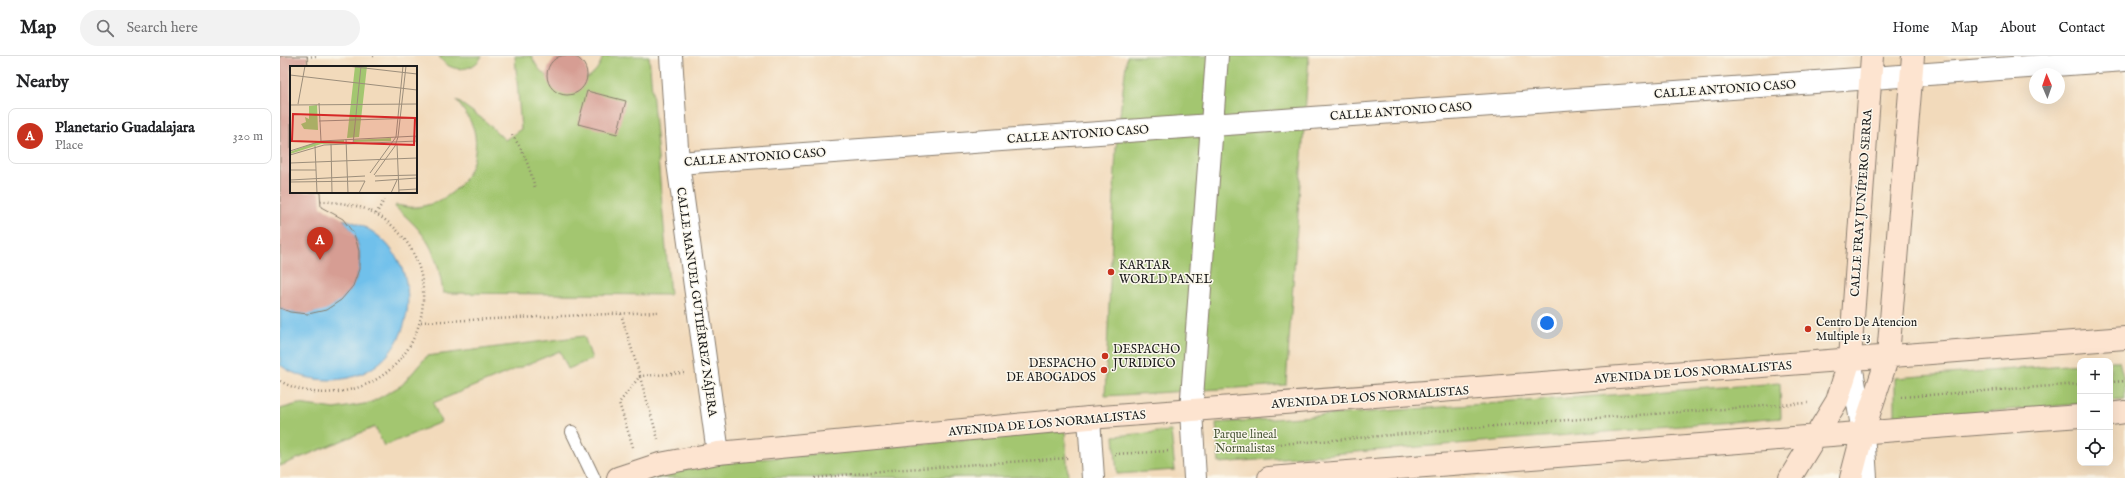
<!DOCTYPE html>
<meta charset="utf-8">
<style>
body{margin:0;font-family:"IM FELL English",serif;background:#f2f2f2;color:#202124}
.controls{position:absolute;right:12px;bottom:12px;display:grid;overflow:hidden;border-radius:8px;box-shadow:0 4px 16px #0002}
.controls button{width:36px;height:36px;display:grid;place-items:center;padding:0;border:0;border-bottom:1px solid #e0e0e0;background:#fff;color:#202124;font:20px sans-serif}
.compass{position:absolute;left:1749px;top:12px;width:36px;height:36px;border-radius:50%;background:#fff;box-shadow:0 4px 16px #0002;rotate:358deg}
.you{position:absolute;left:1267px;top:267px;width:14px;height:14px;margin:-10px;border:3px solid #fff;border-radius:50%;background:#1a73e8;box-shadow:0 0 0 6px #1a73e833}
.badge{display:grid;place-items:center;width:26px;height:26px;border-radius:50%;background:#c8321e;color:#fff;font-size:13px;font-weight:700}
.pin{position:absolute;translate:-50% -33px;filter:drop-shadow(0 1px 2px #0008)}
.pin::after{content:'';position:absolute;top:21px;width:14px;height:12px;background:inherit;clip-path:polygon(0 0,100% 0,50% 100%)}
.list{margin:0;padding:0;list-style:none}
h2{display:flex;justify-content:space-between;align-items:center;height:52px;margin:0;padding:0 16px;font-size:17px}
h2 small{font-size:13px;font-weight:400;color:#757577}
.list li{display:grid;grid-template-columns:26px 1fr auto;gap:12px;align-items:center;box-sizing:border-box;height:56px;margin:0 8px 8px;padding:0 8px;border:1px solid #e0e0e0;border-radius:8px}
.list b{display:block;font-size:15px;white-space:nowrap}
.list p{margin:0;font-size:13px;white-space:nowrap;color:#757577}
.list em{font-size:13px;font-style:normal;color:#757577}
.icon{flex:none;width:22px;height:22px;fill:none;stroke:currentColor;stroke-width:2;stroke-linecap:round;stroke-linejoin:round}
.map{position:relative;flex:none;width:1845px;height:422px;overflow:hidden}
header{display:flex;align-items:center;gap:24px;box-sizing:border-box;height:56px;padding:0 20px;background:#fff;border-bottom:1px solid #e0e0e0}
header strong{font-size:19px}
nav{display:flex;gap:22px;margin-inline-start:auto;font-size:14px}
.search{width:280px;height:36px;background:#f2f2f2;display:flex;align-items:center;gap:10px;box-sizing:border-box;padding:0 14px;border-radius:22px;color:#757577;font-size:15px}
main{display:flex}
aside{flex:1;background:#fff}
.map>svg:first-child{display:block}
</style>
<header>
<strong>Map</strong>
<div class="search"><svg class="icon" aria-label="search" viewBox="0 0 24 24"><circle cx="10" cy="10" r="6"/><path d="M15 15l6 6"/></svg>Search here</div>
<nav><a>Home</a><a>Map</a><a>About</a><a>Contact</a></nav>
</header>
<main>
<aside>
<h2>Nearby<small></small></h2>
<ul class="list">
<li><span class="badge">A</span><div><b>Planetario Guadalajara</b><p>Place</p></div><em>320 m</em></li>
</ul>
</aside>
<div class="map">
<svg width="1845" height="422" viewBox="0 0 1845 422">
<rect width="100%" height="100%" fill="#fbf7ec"/>
<filter id="ink" filterUnits="userSpaceOnUse"><feTurbulence type="fractalNoise" baseFrequency=".025" numOctaves="2"/><feDisplacementMap in="SourceGraphic" scale="8" xChannelSelector="R" yChannelSelector="G"/><feConvolveMatrix kernelMatrix="1 2 1 2 8 2 1 2 1" color-interpolation-filters="sRGB"/></filter>
<filter id="wash" filterUnits="userSpaceOnUse"><feTurbulence type="fractalNoise" baseFrequency=".012" numOctaves="4" result="noise"/><feDisplacementMap in="SourceGraphic" scale="16" xChannelSelector="R" yChannelSelector="G"/><feGaussianBlur stdDeviation="0.9" result="paint"/><feColorMatrix in="noise" values="0 0 0 0 0 0 0 0 0 0 0 0 0 0 0 0 0 1.4 0 .05"/><feComposite in="paint" operator="in"/></filter>
<g filter="url(#wash)">
<rect width="100%" height="100%" fill="#f2dabb"/>
<path fill="#a3c670" stroke="#607146" d="M159,0H202C193,17 168,17 159,0Z
M235,0H252C264,35 313,37 323,0H369L390,239L163,237C157,194 147,178 115,151L116,149C122,150 130,152 137,151C173,147 200,116 195,79C193,66 184,55 176,44L204,64L225,84L241,73Z
M847,0H1029L1006,329L825,340L836,92Z
M304,280L312,303L288,313L280,295L153,347L161,366L104,390L95,371L0,410V353L18,348L55,353L90,347L122,329L147,300Z
M1830,305H1839L1845,328V344L1830,345Z
M1800,308V348L1615,363V322Z
M1500,327L1501,362L939,407L936,367Z
M785,374L788,421L369,422L429,408Z
M891,375L895,414L837,418L834,380Z"/>
<path fill="#70c0eb" stroke="#466e84" d="M63,163C158,186 144,322 51,324C32,324 15,320 0,309V252C39,269 85,240 79,195C78,183 70,173 63,163Z"/>
<g id="blocks">
<path fill="#d69d93" d="M267 19a20 20 0 1 1 40 0a20 20 0 1 1-40 0Z
M0,0H27L28,11H11V136H40L41,151L63,163L74,178L79,195V213L73,230L61,244L46,254L28,258L10,256L0,252Z
M307,35L346,45L337,78L298,68Z"/>
</g>
</g>
<g filter="url(#ink)">
<use href="#blocks" fill-opacity="0" stroke="#877b6c" stroke-width="1"/>
<g fill="none" stroke-linecap="round" stroke-linejoin="round">
<g stroke="#877b6c" stroke-width="14">
<path id="lane" d="M292,376L314,422"/>
</g>
<g stroke="#877b6c" stroke-width="24">
<path id="street" d="M391,0L398,107L438,397
M398,107L1845,4
M1570,303L1583,376L1586,422
M809,362L813,422
M915,422L911,355L937,0"/>
</g>
<g stroke="#877b6c" stroke-width="24">
<path id="secondary" d="M1830,358L1845,356
M338,422L380,408L438,397L809,362L1845,282
M989,422L1800,360
M1510,422L1557,345L1570,303L1592,0
M1571,422L1583,376L1608,300L1633,0"/>
</g>
<path stroke="#877b6c" stroke-width="2.5" stroke-dasharray="1 3" stroke-linecap="butt" d="M93,0H94
M27,1L36,0
M232,79C244,95 250,113 255,132
M96,158L104,144
M341,258L360,320L404,317
M141,266L378,256
M360,321L378,383
M0,325C20,336 41,339 64,335C151,320 173,203 96,158C79,148 60,147 41,145
M1830,326L1845,325
M1621,341L1800,328
M353,391L339,347L360,320
M937,392L1042,385L1273,365L1528,347
M835,398L890,395
M535,422L611,414L788,402"/>
<use href="#lane" stroke="#fff" stroke-width="12"/>
<use href="#street" stroke="#fff" stroke-width="22"/>
<use href="#secondary" stroke="#fde4d0" stroke-width="22"/>
</g>
</g>
<g fill="#c8321e" stroke="#fbf7ec" stroke-width="1.5">
<circle cx="831" cy="216" r="4"/>
<circle cx="1528" cy="273" r="4"/>
<circle cx="825" cy="300" r="4"/>
<circle cx="824" cy="314" r="4"/>
</g>
<g text-anchor="middle" stroke-width="3" stroke-linejoin="round" paint-order="stroke">
<g font-size="12" fill="#1c1c1c" stroke="#fbf7ec">
<text transform="translate(1445 33) rotate(-4)" y="4">CALLE ANTONIO CASO</text>
<text transform="translate(1121 55) rotate(-4)" y="4">CALLE ANTONIO CASO</text>
<text transform="translate(798 78) rotate(-4)" y="4">CALLE ANTONIO CASO</text>
<text transform="translate(475 101) rotate(-4)" y="4">CALLE ANTONIO CASO</text>
<text transform="translate(1581 147) rotate(-86)" y="4">CALLE FRAY JUNÍPERO SERRA</text>
<text transform="translate(417 246) rotate(82)" y="4">CALLE MANUEL GUTIÉRREZ NÁJERA</text>
<text transform="translate(1413 316) rotate(-4)" y="4">AVENIDA DE LOS NORMALISTAS</text>
<text transform="translate(1090 341) rotate(-4)" y="4">AVENIDA DE LOS NORMALISTAS</text>
<text transform="translate(767 367) rotate(-5)" y="4">AVENIDA DE LOS NORMALISTAS</text>
</g>
<g font-size="12" fill="#1c1c1c" stroke="#fbf7ec" text-anchor="start">
<text x="839" y="213">KARTAR<tspan x="839" dy="14">WORLD PANEL</tspan></text>
<text x="1536" y="270">Centro De Atencion<tspan x="1536" dy="14">Multiple 13</tspan></text>
<text x="833" y="297">DESPACHO<tspan x="833" dy="14">JURIDICO</tspan></text>
<text x="816" y="311" text-anchor="end">DESPACHO<tspan x="816" dy="14">DE ABOGADOS</tspan></text>
</g>
<g font-size="12" fill="#4b5839" stroke="#fbf7ec">
<text x="965" y="382">Parque lineal<tspan x="965" dy="14">Normalistas</tspan></text>
</g>
</g>
<g transform="translate(10 10)">
<rect width="127" height="127" fill="#f2dabb"/>
<path d="M65,0H77L69,71L57,72ZM27,39L28,64L14,63L11,58L16,56L15,51L19,53V40ZM101,72V75L64,76V74ZM54,74V77L31,78L0,88V86L27,76Z" fill="#a3c670"/>
<path fill="none" stroke="#9c8e7b" stroke-width="1" d="M57,0L127,8M0,9L127,24M29,37L31,75M8,38L15,0M0,39L127,38M29,55L127,52M126,70L127,85M56,73L58,127M41,78L42,127M63,78L71,0M107,78L109,127M25,80L27,127M0,85L31,75L127,70M0,89L34,79L127,75M0,97L127,92M0,104H26M80,107L106,71L113,0M84,109L105,80L108,71L116,0M85,110L127,109M0,114L75,110M85,115L127,112M0,116L75,115M109,124L127,123M69,127L75,115M101,127L107,114"/>
<path fill="#d62828" fill-opacity="0.15" stroke="#d62828" stroke-width="2" d="M3,48L125,52L124,79L2,75Z"/>
<rect width="127" height="127" fill="none" stroke="#1c1c1c" stroke-width="2"/>
</g>
</svg>
<div class="controls">
<button>+</button>
<button>−</button>
<button><svg class="icon" aria-label="locate" viewBox="0 0 24 24"><circle cx="12" cy="12" r="6"/><path d="M12 2v4M12 18v4M2 12h4M18 12h4"/></svg></button>
</div>
<svg class="compass" viewBox="-18 -18 36 36"><path d="M0-13l5 13h-10z" fill="#e53935"/><path d="M0 13l5-13h-10z" fill="#757577"/></svg>
<div class="you"></div>
<div class="pin badge" style="left:40px;top:204px">A</div>
</div>
</main>
